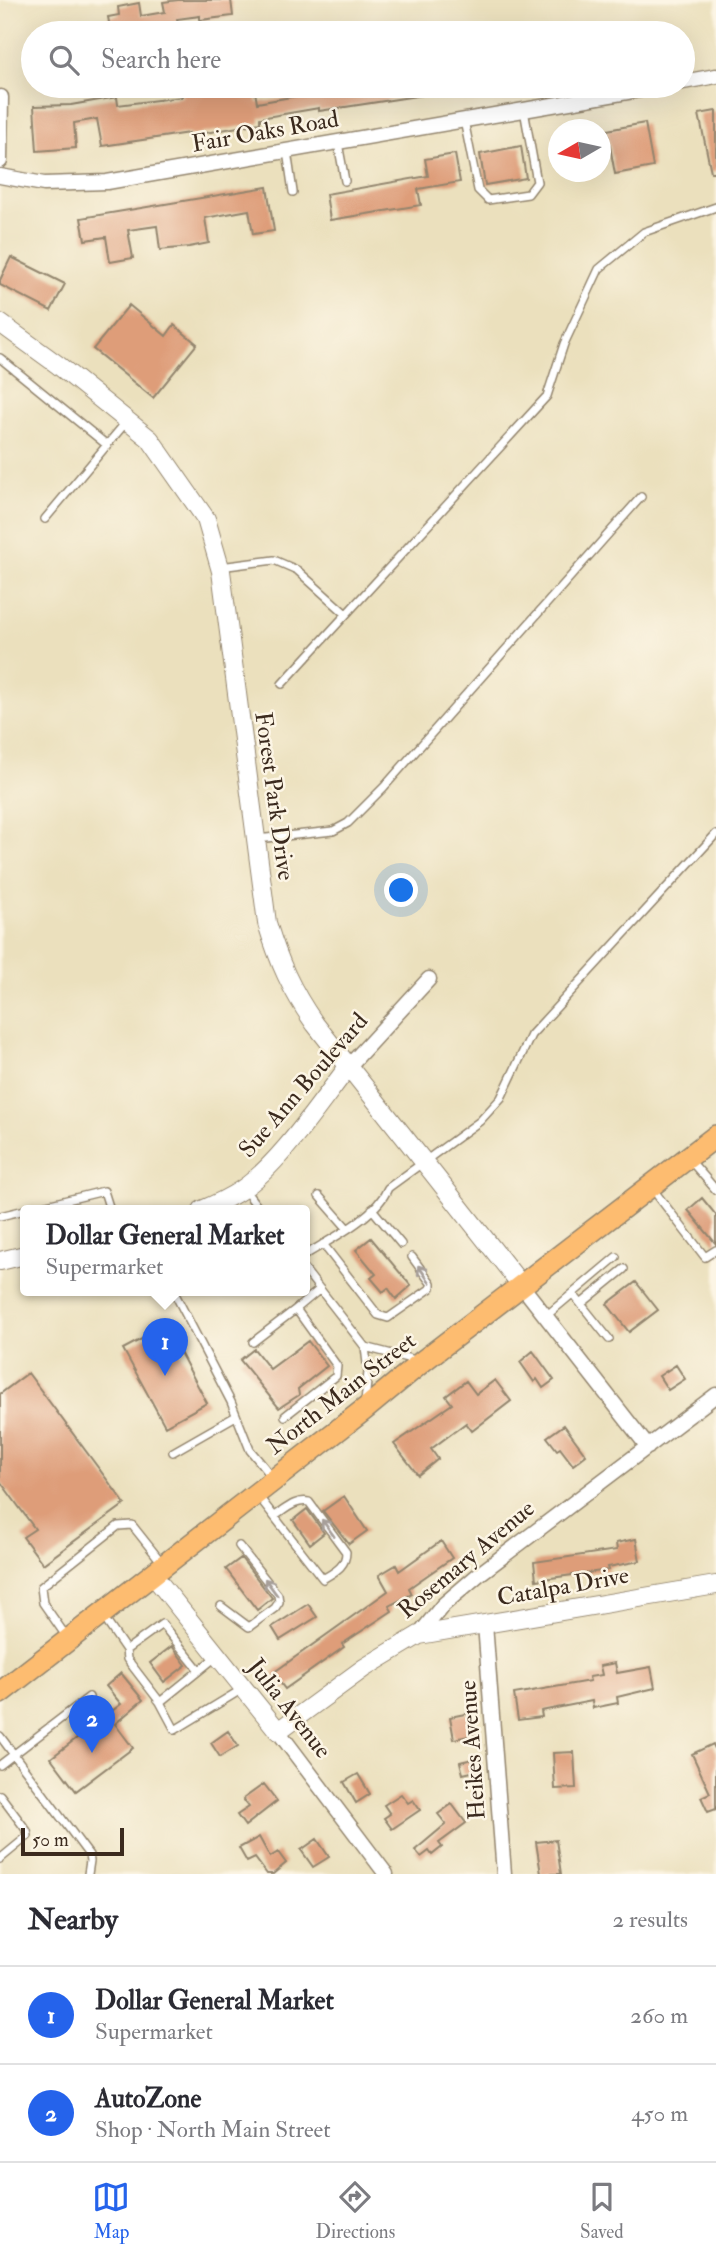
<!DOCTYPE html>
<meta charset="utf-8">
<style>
body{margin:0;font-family:"IM FELL Double Pica",serif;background:#f7f7f7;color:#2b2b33}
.compass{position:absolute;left:548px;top:119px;width:63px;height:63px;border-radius:50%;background:#fff;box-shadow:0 7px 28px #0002;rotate:261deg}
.scale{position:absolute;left:21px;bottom:18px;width:103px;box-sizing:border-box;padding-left:7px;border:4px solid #3b2a1e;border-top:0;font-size:19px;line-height:24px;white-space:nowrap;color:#3b2a1e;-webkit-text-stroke:5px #fcf5e5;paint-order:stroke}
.you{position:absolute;left:402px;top:891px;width:24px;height:24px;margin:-18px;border:5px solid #fff;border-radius:50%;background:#1a73e8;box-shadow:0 0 0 10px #1a73e833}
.badge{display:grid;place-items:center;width:46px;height:46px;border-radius:50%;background:#2563eb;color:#fff;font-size:23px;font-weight:700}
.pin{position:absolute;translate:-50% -58px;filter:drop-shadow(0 2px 4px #0008)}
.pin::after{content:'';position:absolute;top:37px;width:24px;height:21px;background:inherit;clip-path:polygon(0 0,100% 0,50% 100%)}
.popup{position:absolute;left:20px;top:1205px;width:290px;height:91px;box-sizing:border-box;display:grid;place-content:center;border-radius:7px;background:#fff;filter:drop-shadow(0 2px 5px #0005);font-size:23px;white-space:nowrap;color:#7c7c81}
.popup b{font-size:26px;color:#2b2b33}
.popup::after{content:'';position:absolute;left:50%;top:100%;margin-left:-14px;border:14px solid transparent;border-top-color:#fff}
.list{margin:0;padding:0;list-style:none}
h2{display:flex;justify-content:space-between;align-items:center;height:91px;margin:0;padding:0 28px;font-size:30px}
h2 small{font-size:23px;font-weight:400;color:#7c7c81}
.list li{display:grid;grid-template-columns:46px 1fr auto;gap:21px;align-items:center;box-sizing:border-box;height:98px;padding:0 28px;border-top:2px solid #e1e1e2}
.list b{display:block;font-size:26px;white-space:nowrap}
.list p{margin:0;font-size:23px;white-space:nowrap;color:#7c7c81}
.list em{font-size:23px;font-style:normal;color:#7c7c81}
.icon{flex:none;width:38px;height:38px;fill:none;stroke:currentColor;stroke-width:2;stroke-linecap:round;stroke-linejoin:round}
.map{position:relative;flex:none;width:716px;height:1874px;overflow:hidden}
.search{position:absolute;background:#fff;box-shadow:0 7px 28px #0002;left:21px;right:21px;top:21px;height:77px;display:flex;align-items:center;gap:18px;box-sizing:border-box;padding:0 24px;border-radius:38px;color:#7c7c81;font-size:26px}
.sheet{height:287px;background:#fff}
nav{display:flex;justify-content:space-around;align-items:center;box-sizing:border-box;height:98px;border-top:2px solid #e1e1e2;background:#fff;font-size:19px;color:#7c7c81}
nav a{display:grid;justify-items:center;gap:4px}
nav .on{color:#2563eb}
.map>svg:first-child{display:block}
</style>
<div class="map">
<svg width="716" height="1874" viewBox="0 0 716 1874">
<rect width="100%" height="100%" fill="#fcf5e5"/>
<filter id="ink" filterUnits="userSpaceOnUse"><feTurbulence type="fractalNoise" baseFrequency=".0143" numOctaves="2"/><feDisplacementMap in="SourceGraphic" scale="14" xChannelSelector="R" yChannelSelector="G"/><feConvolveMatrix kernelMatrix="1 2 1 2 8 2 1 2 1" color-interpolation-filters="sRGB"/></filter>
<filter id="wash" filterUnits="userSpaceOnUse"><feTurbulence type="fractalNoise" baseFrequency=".00686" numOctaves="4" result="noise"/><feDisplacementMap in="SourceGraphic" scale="28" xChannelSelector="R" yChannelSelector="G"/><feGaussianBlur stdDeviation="1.57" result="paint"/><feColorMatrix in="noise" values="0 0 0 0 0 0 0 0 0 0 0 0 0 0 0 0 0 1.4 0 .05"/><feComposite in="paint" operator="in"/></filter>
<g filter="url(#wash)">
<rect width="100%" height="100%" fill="#ebe0bd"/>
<g id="blocks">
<path fill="#de9d79" d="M178,0H231L233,16L200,20V16L177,19L178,24L153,28L152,26L111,33L108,17L119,15L118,7L139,3L141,16L165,12L163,2Z
M218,86H254L257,103L297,96V91L329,86H336V88L349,86H442L443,92L319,111V108L260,118V123L189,136V133L102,146L97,119L74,123L76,148L37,151L34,106L71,105L117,97L118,105L182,97L181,92Z
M716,111V172H711L699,114Z
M645,123L653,167L615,174L607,130Z
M521,146L526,178L485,185L480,154Z
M455,154L460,182L418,189L421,205L330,220L326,194L428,176L425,159Z
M267,187L274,231L253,234L249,210L205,218L209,243L189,247L160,250L157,226L128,230L133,258L110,262L106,237L85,240L81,218Z
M11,257L65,284L51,311L0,285V280Z
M129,305L166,336L174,325L197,344L153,398L93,349Z
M702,1198L716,1215V1244L688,1210Z
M371,1238L411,1286L396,1299L388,1288L383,1292L371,1278L376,1274L356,1250Z
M636,1282L658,1310L629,1332L607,1304Z
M166,1326L207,1403L165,1426L123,1349Z
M308,1341L327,1366L298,1389L299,1395L279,1408L240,1360L254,1349L270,1369Z
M533,1351L554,1380L543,1388L537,1379L534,1382L520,1362Z
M676,1365L685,1379L668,1390L659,1376Z
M28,1373L125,1504L43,1564L23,1537L35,1529L0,1481V1394Z
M495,1380L511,1401L472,1431L466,1423L431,1449L438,1459L418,1475L394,1444L452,1404L446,1396L466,1381L476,1394Z
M564,1425L586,1455L573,1465L560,1448L557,1450L547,1437Z
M344,1496L367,1531L349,1544L323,1511Z
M307,1509L324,1533L310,1544L293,1520Z
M636,1539L640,1561L608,1567L609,1570L536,1580L534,1562L617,1550L616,1543Z
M441,1541L452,1558L409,1588L412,1594L389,1606L392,1611L342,1644L344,1647L285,1689L273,1673L388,1591L379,1575L396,1565L399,1571Z
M241,1558L272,1598L257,1610L226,1569Z
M308,1604L317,1617L280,1640L272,1627Z
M172,1646L186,1665L164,1682L150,1663Z
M615,1663L617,1673L651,1667L655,1688L617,1697L618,1703L593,1708L592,1701L541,1711L542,1717L518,1720L514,1694L590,1681L589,1677L602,1675L600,1666Z
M121,1673L143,1700L115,1724L133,1748L76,1791L51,1758L121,1704L106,1686Z
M470,1713L474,1735L454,1739L450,1717Z
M228,1731L238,1746L220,1757L211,1743Z
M713,1744L716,1751V1809L708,1812L701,1797L710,1793L692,1754Z
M574,1752L576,1788L555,1789L553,1753Z
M473,1759L476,1771L463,1774L460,1762Z
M358,1774L370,1794L356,1803L344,1782Z
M264,1784L277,1801L245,1826L237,1815L249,1807L243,1799Z
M401,1794L408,1803L413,1800L420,1810L392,1829L384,1818L390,1814L384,1805Z
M452,1804L466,1823L439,1843L442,1847L432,1855L429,1851L421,1857L415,1850L446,1824L438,1814Z
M259,1837L270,1857L278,1852L286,1863L273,1874H267L255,1858L247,1862L239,1848Z
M317,1839L329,1857L313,1867L301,1850Z
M556,1840L561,1874H541L536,1842Z"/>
</g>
</g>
<g filter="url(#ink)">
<use href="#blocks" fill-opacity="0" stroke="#93856e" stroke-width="2"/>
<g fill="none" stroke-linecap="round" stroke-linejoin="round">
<g stroke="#93856e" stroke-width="10">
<path id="service" d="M464,120L478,190L488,200L528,194L537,182L524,110
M338,143L345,181
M287,151L293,192
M0,358L107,445
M45,519L127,421
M220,567L274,560L297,570L346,614
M282,684L547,396L564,344L599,269L644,232L716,207
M257,839L333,831L348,823L384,787L641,497
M689,1159L716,1190
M651,1187L705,1257L716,1250
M244,1189L260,1210
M319,1196L347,1228
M372,1209L401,1244
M26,1210L104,1191L110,1210
M0,1216L25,1210
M323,1244L378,1315L388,1318L431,1288V1283L412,1257
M305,1255C331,1239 376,1217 388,1188L480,1121L501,1098L531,1035L716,834
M305,1270L365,1347
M173,1290L231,1402L250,1450L274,1479
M573,1294L609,1339
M581,1304L624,1269
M546,1316L616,1257
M253,1342L296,1309
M365,1402L368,1372L365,1347L415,1360
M285,1416L336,1376L337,1366L296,1309L320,1289
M173,1452L236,1416
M259,1497L323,1579C334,1572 346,1567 346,1552L309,1502C296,1499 286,1509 275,1516
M221,1606L249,1627L275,1608L279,1602L278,1595L239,1546
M102,1615L126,1650L127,1659L160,1702L175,1730L244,1688
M66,1636L43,1603L41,1587L118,1526L132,1525L163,1564
M126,1650L162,1624L199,1670
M160,1702L217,1656
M0,1736L89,1855L90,1861L88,1874
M0,1765L89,1697
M0,1795L27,1831L28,1836L0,1859"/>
</g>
<g stroke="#93856e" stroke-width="17">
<path id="minor" d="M683,82L716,76
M0,161L1,97
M0,176L44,184L107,182L662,86
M348,1067L429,979
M522,1286L648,1447
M485,1624L504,1874
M419,1635L443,1605L478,1575L716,1395
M278,1731L386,1874"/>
</g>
<g stroke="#93856e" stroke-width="20">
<path id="tertiary" d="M0,323L58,365L150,439L206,519L221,571L267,923C279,962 291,990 315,1024L522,1286
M202,1210C216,1204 229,1198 241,1190C279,1165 320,1103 348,1067
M0,1261L25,1255
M153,1575L278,1731L364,1668L419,1635L716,1585"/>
</g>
<g stroke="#93856e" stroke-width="24">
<path id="primary" d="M0,1693L365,1409L423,1361L716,1136"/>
</g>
<use href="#service" stroke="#fff" stroke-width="7"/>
<use href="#minor" stroke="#fff" stroke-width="14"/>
<use href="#tertiary" stroke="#fff" stroke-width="18"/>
<use href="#primary" stroke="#fdbc70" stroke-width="21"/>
</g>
<defs><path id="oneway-shaft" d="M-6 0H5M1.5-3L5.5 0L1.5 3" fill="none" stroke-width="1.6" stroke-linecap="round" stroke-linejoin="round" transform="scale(1.75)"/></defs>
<g stroke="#a79f9a">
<use href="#oneway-shaft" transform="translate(424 1274) rotate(-125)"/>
<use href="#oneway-shaft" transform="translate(328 1528) rotate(-126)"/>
<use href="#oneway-shaft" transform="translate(271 1587) rotate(-126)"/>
</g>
</g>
<g text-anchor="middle" stroke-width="5" stroke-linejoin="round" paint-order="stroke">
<g font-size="24" fill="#3b2a1e" stroke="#fcf5e5">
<text transform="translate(265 131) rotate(-10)" y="8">Fair Oaks Road</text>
<text transform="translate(275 796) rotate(82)" y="8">Forest Park Drive</text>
<text transform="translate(303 1085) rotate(-49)" y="8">Sue Ann Boulevard</text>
<text transform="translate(341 1393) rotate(-38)" y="8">North Main Street</text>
<text transform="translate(466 1559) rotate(-40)" y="8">Rosemary Avenue</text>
<text transform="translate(563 1586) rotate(-10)" y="8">Catalpa Drive</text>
<text transform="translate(290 1708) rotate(52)" y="8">Julia Avenue</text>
<text transform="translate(472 1750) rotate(-94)" y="8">Heikes Avenue</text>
</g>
</g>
</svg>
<svg class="compass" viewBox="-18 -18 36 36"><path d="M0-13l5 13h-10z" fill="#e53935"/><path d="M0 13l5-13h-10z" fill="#7c7c81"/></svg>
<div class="scale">50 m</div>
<div class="you"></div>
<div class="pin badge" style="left:165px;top:1376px">1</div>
<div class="popup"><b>Dollar General Market</b>Supermarket</div>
<div class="pin badge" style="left:92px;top:1753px">2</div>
<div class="search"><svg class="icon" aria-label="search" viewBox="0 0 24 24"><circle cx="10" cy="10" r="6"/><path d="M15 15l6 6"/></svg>Search here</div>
</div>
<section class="sheet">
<h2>Nearby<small>2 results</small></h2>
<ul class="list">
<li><span class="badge">1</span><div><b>Dollar General Market</b><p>Supermarket</p></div><em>260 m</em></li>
<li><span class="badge">2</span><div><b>AutoZone</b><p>Shop · North Main Street</p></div><em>450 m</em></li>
</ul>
</section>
<nav>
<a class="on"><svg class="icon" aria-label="map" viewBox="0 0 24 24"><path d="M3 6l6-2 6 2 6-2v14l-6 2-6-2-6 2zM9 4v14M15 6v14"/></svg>Map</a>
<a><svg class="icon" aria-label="directions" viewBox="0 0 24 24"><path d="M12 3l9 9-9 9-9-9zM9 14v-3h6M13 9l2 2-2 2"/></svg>Directions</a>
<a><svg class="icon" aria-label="saved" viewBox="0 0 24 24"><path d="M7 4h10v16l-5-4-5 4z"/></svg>Saved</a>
</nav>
